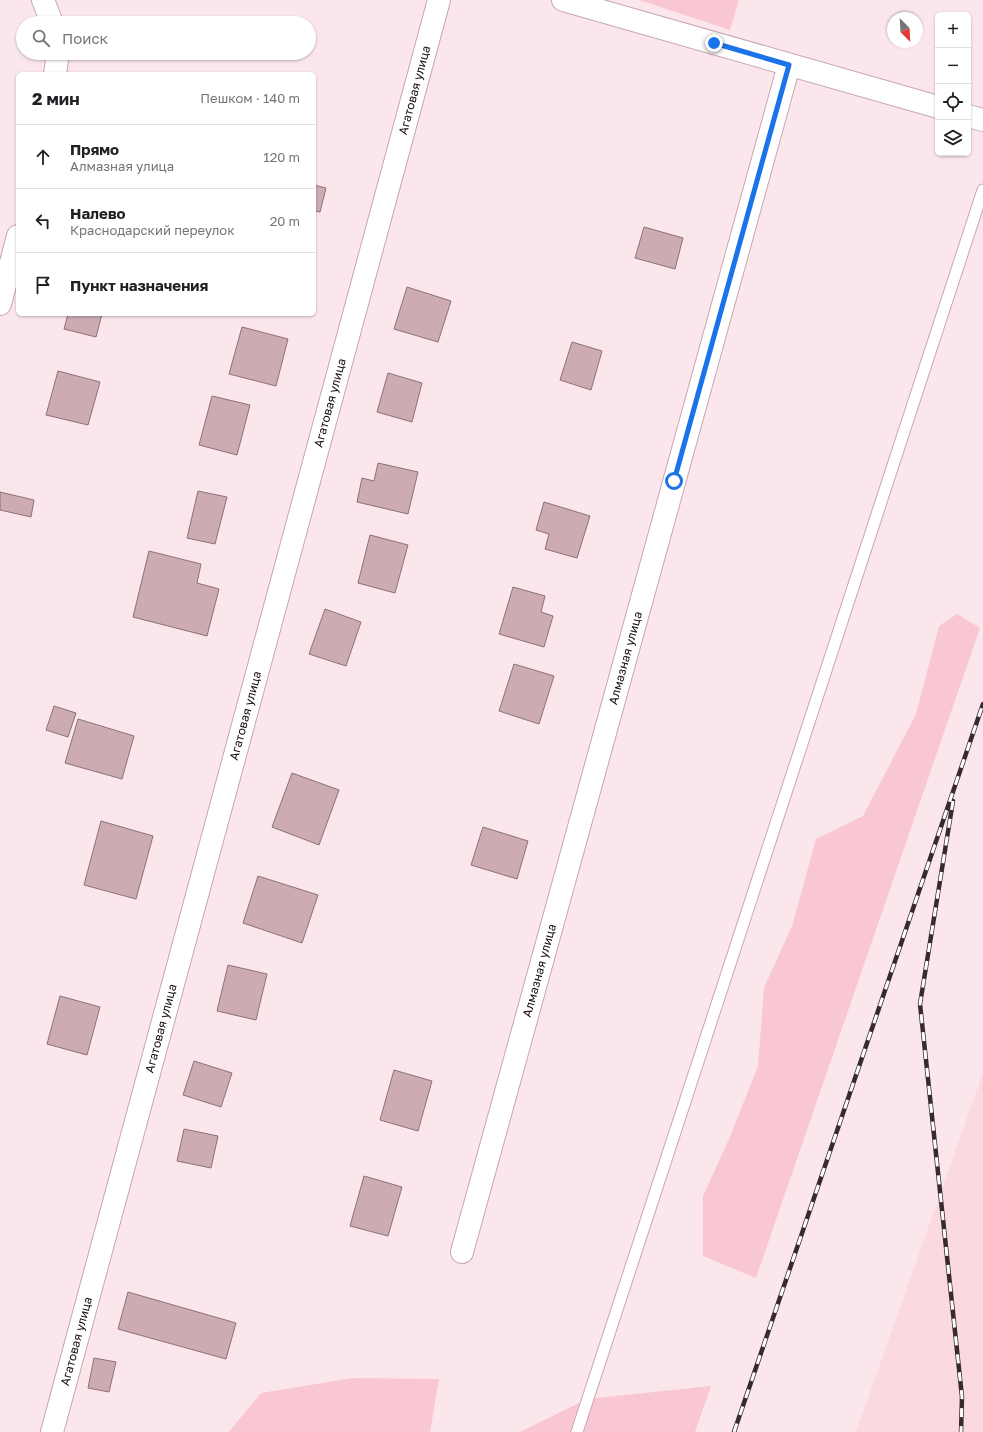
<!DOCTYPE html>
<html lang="ru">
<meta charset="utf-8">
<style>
body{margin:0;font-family:"Golos Text",sans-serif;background:#f2f2f2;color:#202124}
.controls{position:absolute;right:12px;top:12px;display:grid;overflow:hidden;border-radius:6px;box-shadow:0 1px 3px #0004}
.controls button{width:36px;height:36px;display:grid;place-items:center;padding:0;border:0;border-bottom:1px solid #e0e0e0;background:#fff;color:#202124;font:20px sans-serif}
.compass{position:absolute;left:887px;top:12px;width:36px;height:36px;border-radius:50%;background:#fff;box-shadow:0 1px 3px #0004;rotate:156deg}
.stop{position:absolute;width:12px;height:12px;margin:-9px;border:3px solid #1a73e8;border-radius:50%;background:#fff}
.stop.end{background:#1a73e8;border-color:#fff;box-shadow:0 1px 4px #0008}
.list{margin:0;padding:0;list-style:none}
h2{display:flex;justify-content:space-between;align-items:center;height:52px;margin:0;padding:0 16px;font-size:17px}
h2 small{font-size:13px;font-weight:400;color:#757577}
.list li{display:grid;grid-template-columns:26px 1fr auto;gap:12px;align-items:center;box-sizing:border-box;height:64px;padding:0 16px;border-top:1px solid #e0e0e0}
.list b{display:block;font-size:15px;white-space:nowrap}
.list p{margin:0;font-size:13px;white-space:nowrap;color:#757577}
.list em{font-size:13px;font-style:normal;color:#757577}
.icon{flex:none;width:22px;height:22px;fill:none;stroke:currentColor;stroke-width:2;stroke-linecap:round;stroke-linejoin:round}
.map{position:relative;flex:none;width:983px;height:1432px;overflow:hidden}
.search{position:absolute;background:#fff;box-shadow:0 1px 3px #0004;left:16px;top:16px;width:300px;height:44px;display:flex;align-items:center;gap:10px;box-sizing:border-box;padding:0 14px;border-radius:22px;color:#757577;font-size:15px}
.panel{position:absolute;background:#fff;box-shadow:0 1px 3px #0004;left:16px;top:72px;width:300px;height:244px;border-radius:6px}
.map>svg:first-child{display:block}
</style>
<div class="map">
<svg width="983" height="1432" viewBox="0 0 983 1432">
<rect width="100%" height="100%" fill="#fbe6eb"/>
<path fill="#fbd9e1" d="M983,1073V1432H856Z"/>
<path fill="#f9c7d4" d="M639,0H739L730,30Z
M957,614L980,628L756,1278L703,1256V1196L729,1139L758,1066L764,988L792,926L816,839L863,816L916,714L939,626Z
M353,1378L439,1379L430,1432H229L261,1393Z
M711,1386L695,1432H520L587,1399Z"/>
<path fill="#ccabb3" stroke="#8e7078" d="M314,185L326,188L320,212L314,211Z
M644,227L683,238L675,269L635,258Z
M407,287L451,301L438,342L394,329Z
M68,314H102L96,337L64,329Z
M242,327L288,339L276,386L229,374Z
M572,342L602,351L591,390L560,380Z
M58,371L100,382L88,425L46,415Z
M388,373L422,383L412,422L377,412Z
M212,396L250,405L237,455L199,445Z
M378,463L418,472L408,514L357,502L362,478L374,481Z
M198,491L227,497L215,544L187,538Z
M0,492L34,500L31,517L0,510Z
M544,502L590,516L577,558L545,549L549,534L536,530Z
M370,535L408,545L395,593L358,583Z
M149,551L201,564L197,583L219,589L207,636L133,617Z
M513,587L545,596L541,612L553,616L544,647L499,634Z
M325,609L361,622L346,666L309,654Z
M514,664L554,676L539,724L499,711Z
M54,706L76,713L68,737L46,730Z
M78,719L134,736L122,779L65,763Z
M292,773L339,790L319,845L272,827Z
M101,821L153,836L136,899L84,885Z
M483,827L528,841L517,879L471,865Z
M258,876L318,895L302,943L243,923Z
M228,965L267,974L256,1020L217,1011Z
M60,996L100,1007L87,1055L47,1044Z
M194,1061L232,1073L221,1107L183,1095Z
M394,1070L432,1081L418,1131L380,1120Z
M184,1129L218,1136L211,1168L177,1161Z
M364,1176L402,1187L388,1236L350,1226Z
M128,1292L236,1323L226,1359L118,1329Z
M94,1358L116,1362L109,1392L88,1388Z"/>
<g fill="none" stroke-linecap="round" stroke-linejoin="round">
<g stroke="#c8a7af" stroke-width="13">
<path id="service" d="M577,1432L983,190"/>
</g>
<g stroke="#c8a7af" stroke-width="24">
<g id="minor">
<path d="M43,0L52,23"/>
<path d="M55,74L58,53"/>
<path d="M0,304L18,236"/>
<path id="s1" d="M462,1252L789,65"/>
<path id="s2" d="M52,1432L439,0"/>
</g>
</g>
<g stroke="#c8a7af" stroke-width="24">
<path id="tertiary" d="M563,0L938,107
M968,116L983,120"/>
</g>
<use href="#service" stroke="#fff" stroke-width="11"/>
<use href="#minor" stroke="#fff" stroke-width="22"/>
<use href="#tertiary" stroke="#fff" stroke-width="22"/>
<g stroke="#362a2d" stroke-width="4.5">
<path id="rail" d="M953,801L920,1004L962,1397L961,1432
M734,1432L983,704"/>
</g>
<use href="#rail" stroke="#fff" stroke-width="3" stroke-dasharray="9" stroke-linecap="butt"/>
</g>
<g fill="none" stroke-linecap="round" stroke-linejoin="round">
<path stroke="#1a73e8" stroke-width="5" d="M674,481L789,65L714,43"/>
</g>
<g text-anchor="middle" stroke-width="3" stroke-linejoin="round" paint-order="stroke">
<g font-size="12" fill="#180d10" stroke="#fff">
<text dy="4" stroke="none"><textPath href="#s2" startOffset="1390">Агатовая улица</textPath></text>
<text dy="4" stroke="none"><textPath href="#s2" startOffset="1066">Агатовая улица</textPath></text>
<text dy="4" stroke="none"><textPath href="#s1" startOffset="616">Алмазная улица</textPath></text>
<text dy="4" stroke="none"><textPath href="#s2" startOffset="742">Агатовая улица</textPath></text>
<text dy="4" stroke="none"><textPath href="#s1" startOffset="292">Алмазная улица</textPath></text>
<text dy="4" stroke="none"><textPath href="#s2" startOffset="418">Агатовая улица</textPath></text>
<text dy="4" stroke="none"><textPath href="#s2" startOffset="94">Агатовая улица</textPath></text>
</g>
</g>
</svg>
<div class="controls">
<button>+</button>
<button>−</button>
<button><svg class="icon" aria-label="locate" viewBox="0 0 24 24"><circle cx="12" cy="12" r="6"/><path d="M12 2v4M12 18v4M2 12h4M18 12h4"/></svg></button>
<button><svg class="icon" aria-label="layers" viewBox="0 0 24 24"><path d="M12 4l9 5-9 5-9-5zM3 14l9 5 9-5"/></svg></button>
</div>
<svg class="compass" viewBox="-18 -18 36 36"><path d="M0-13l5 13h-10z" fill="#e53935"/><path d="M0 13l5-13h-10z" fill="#757577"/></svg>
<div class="stop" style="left:674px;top:481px"></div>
<div class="stop end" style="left:714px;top:43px"></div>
<div class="search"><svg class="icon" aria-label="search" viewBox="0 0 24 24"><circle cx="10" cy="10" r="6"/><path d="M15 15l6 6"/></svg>Поиск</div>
<section class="panel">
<h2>2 мин<small>Пешком · 140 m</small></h2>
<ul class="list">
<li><svg class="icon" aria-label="ahead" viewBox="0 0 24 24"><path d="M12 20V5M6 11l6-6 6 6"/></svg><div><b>Прямо</b><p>Алмазная улица</p></div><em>120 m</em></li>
<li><svg class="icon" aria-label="left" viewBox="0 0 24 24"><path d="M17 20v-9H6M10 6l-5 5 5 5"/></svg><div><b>Налево</b><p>Краснодарский переулок</p></div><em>20 m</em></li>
<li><svg class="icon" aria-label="arrive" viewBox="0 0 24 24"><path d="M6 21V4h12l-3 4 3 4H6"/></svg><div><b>Пункт назначения</b></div></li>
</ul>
</section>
</div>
